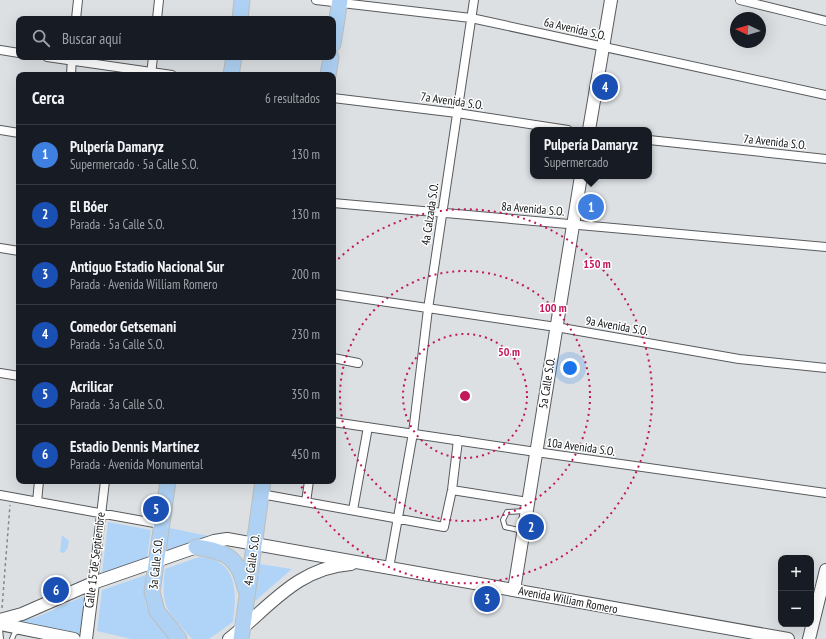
<!DOCTYPE html>
<html lang="es">
<meta charset="utf-8">
<style>
body{margin:0;font-family:"PT Sans Narrow",sans-serif;background:#242831;color:#f1f3f6}
.controls{position:absolute;right:12px;bottom:12px;display:grid;overflow:hidden;border-radius:8px;box-shadow:0 4px 16px #0002}
.controls button{width:36px;height:36px;display:grid;place-items:center;padding:0;border:0;border-bottom:1px solid #363941;background:#171b24;color:#f1f3f6;font:20px sans-serif}
.compass{position:absolute;left:730px;top:12px;width:36px;height:36px;border-radius:50%;background:#171b24;box-shadow:0 4px 16px #0002;rotate:274deg}
.you{position:absolute;left:570px;top:368px;width:14px;height:14px;margin:-10px;border:3px solid #fff;border-radius:50%;background:#1a73e8;box-shadow:0 0 0 6px #1a73e833}
.badge{display:grid;place-items:center;width:26px;height:26px;border-radius:50%;background:#1a73e8;color:#fff;font-size:13px;font-weight:700}
.pin{position:absolute;translate:-50% -50%;border:2px solid #fff;box-shadow:0 1px 4px #0006}
.popup{position:absolute;left:530px;top:127px;width:122px;height:52px;box-sizing:border-box;display:grid;place-content:center;border-radius:8px;background:#171b24;filter:drop-shadow(0 1px 3px #0005);font-size:13px;white-space:nowrap;color:#9ea1a6}
.popup b{font-size:15px;color:#f1f3f6}
.popup::after{content:'';position:absolute;left:50%;top:100%;margin-left:-8px;border:8px solid transparent;border-top-color:#171b24}
.list{margin:0;padding:0;list-style:none}
h2{display:flex;justify-content:space-between;align-items:center;height:52px;margin:0;padding:0 16px;font-size:17px}
h2 small{font-size:13px;font-weight:400;color:#9ea1a6}
.list li{display:grid;grid-template-columns:26px 1fr auto;gap:12px;align-items:center;box-sizing:border-box;height:60px;padding:0 16px;border-top:1px solid #363941}
.list b{display:block;font-size:15px;white-space:nowrap}
.list p{margin:0;font-size:13px;white-space:nowrap;color:#9ea1a6}
.list em{font-size:13px;font-style:normal;color:#9ea1a6}
.icon{flex:none;width:22px;height:22px;fill:none;stroke:currentColor;stroke-width:2;stroke-linecap:round;stroke-linejoin:round}
.map{position:relative;flex:none;width:826px;height:639px;overflow:hidden}
.search{position:absolute;background:#171b24;box-shadow:0 4px 16px #0002;left:16px;top:16px;width:320px;height:44px;display:flex;align-items:center;gap:10px;box-sizing:border-box;padding:0 14px;border-radius:8px;color:#9ea1a6;font-size:15px}
.panel{position:absolute;background:#171b24;box-shadow:0 4px 16px #0002;left:16px;top:72px;width:320px;height:412px;border-radius:8px}
.map>svg:first-child{display:block}
</style>
<div class="map">
<svg width="826" height="639" viewBox="0 0 826 639">
<rect width="100%" height="100%" fill="#dce0e3"/>
<path fill="#b0d4f7" d="M108,522L151,530L147,558L102,573Z
M165,527L213,537L202,538L161,553Z
M62,535L69,541L68,547L64,553L60,552Z
M199,557C238,559 237,592 233,622L209,639H192C168,612 160,608 165,569Z
M260,564L292,569L254,602Z
M146,575C141,610 149,614 171,639H131L97,631L102,590Z
M84,596L80,634L15,622L37,617Z"/>
<g fill="none" stroke-linecap="round" stroke-linejoin="round">
<g stroke="#585b5e" stroke-width="6">
<path id="lane" d="M523,531L505,527L503,520L507,512L525,511
M0,629L1,639
M12,639L14,634L19,630"/>
</g>
<g stroke="#585b5e" stroke-width="10">
<path id="street" d="M316,0L471,18L826,95
M740,0L826,21
M76,19L78,0
M157,19L159,0
M0,50L19,53
M47,57L172,75
M71,75L72,57
M151,75L153,57
M333,98L457,113L568,130
M0,130L19,133
M649,140L826,159
M333,203L826,247
M0,248L19,251
M333,294L556,327L739,359L826,368
M333,358L358,363
M0,373L19,376
M333,422L536,452L826,493
M452,490L528,502
M261,494L444,527L452,490L458,440
M0,495L160,524
M37,502L39,481
M306,502L309,481
M353,510L368,427
M389,568L413,433L428,309L474,0
M93,583L105,481"/>
</g>
<g stroke="#585b5e" stroke-width="14">
<path id="secondary" d="M589,130L611,0
M514,590L581,176
M0,620L22,614L93,583L214,541L227,539L788,639
M0,624L74,639
M86,639L93,583
M229,639C270,607 296,568 351,564
M809,639L826,570"/>
</g>
<g stroke="#bcbdbd" stroke-width="17">
<path id="highway" d="M240,19L242,0
M333,44L340,0
M231,75L234,57
M328,75L331,57
M168,481L152,592L157,611L179,639
M196,547C225,551 239,557 245,588
M241,639L263,481"/>
</g>
<path stroke="#85888a" stroke-width="1.5" stroke-dasharray="3 3" stroke-linecap="butt" d="M2,608L10,505"/>
<use href="#lane" stroke="#fff" stroke-width="4"/>
<use href="#street" stroke="#fff" stroke-width="8"/>
<use href="#secondary" stroke="#fff" stroke-width="12"/>
<use href="#highway" stroke="#afd2f4" stroke-width="15"/>
</g>
<g fill="none" stroke="#c2185b" stroke-width="2" stroke-dasharray="2 4">
<circle cx="465" cy="396" r="62"/>
<circle cx="465" cy="396" r="125"/>
<path d="M334 263A187 187 0 1 1 299 482"/>
</g>
<g text-anchor="middle" stroke-width="3" stroke-linejoin="round" paint-order="stroke">
<g font-size="12" fill="#111314" stroke="#fff">
<text transform="translate(575 29) rotate(13)" y="4">6a Avenida S.O.</text>
<text transform="translate(452 101) rotate(8)" y="4">7a Avenida S.O.</text>
<text transform="translate(775 142) rotate(6)" y="4">7a Avenida S.O.</text>
<text transform="translate(533 209) rotate(5)" y="4">8a Avenida S.O.</text>
<text transform="translate(430 214) rotate(-82)" y="4">4a Calzada S.O.</text>
<text transform="translate(617 326) rotate(10)" y="4">9a Avenida S.O.</text>
<text transform="translate(547 383) rotate(-81)" y="4">5a Calle S.O.</text>
<text transform="translate(581 447) rotate(8)" y="4">10a Avenida S.O.</text>
<text transform="translate(95 560) rotate(-83)" y="4">Calle 15 de Septiembre</text>
<text transform="translate(252 560) rotate(-82)" y="4">4a Calle S.O.</text>
<text transform="translate(156 564) rotate(-84)" y="4">3a Calle S.O.</text>
<text transform="translate(568 600) rotate(11)" y="4">Avenida William Romero</text>
</g>
</g>
<circle cx="465" cy="396" r="6" fill="#c2185b" stroke="#fff" stroke-width="2"/>
<g font-size="12" text-anchor="middle" font-weight="bold" fill="#c2185b" stroke="#fff" stroke-width="3" stroke-linejoin="round" paint-order="stroke">
<text x="597" y="268">150 m</text>
<text x="553" y="312">100 m</text>
<text x="509" y="356">50 m</text>
</g>
</svg>
<div class="controls">
<button>+</button>
<button>−</button>
</div>
<svg class="compass" viewBox="-18 -18 36 36"><path d="M0-13l5 13h-10z" fill="#e53935"/><path d="M0 13l5-13h-10z" fill="#9ea1a6"/></svg>
<div class="you"></div>
<div class="pin badge" style="left:591px;top:207px;background:#3f7fe0">1</div>
<div class="popup"><b>Pulpería Damaryz</b>Supermercado</div>
<div class="pin badge" style="left:531px;top:527px;background:#1a4fb4">2</div>
<div class="pin badge" style="left:487px;top:599px;background:#1a4fb4">3</div>
<div class="pin badge" style="left:605px;top:87px;background:#1a4fb4">4</div>
<div class="pin badge" style="left:156px;top:509px;background:#1a4fb4">5</div>
<div class="pin badge" style="left:56px;top:590px;background:#1a4fb4">6</div>
<div class="search"><svg class="icon" aria-label="search" viewBox="0 0 24 24"><circle cx="10" cy="10" r="6"/><path d="M15 15l6 6"/></svg>Buscar aquí</div>
<section class="panel">
<h2>Cerca<small>6 resultados</small></h2>
<ul class="list">
<li><span class="badge" style="background:#3f7fe0">1</span><div><b>Pulpería Damaryz</b><p>Supermercado · 5a Calle S.O.</p></div><em>130 m</em></li>
<li><span class="badge" style="background:#1a4fb4">2</span><div><b>El Bóer</b><p>Parada · 5a Calle S.O.</p></div><em>130 m</em></li>
<li><span class="badge" style="background:#1a4fb4">3</span><div><b>Antiguo Estadio Nacional Sur</b><p>Parada · Avenida William Romero</p></div><em>200 m</em></li>
<li><span class="badge" style="background:#1a4fb4">4</span><div><b>Comedor Getsemani</b><p>Parada · 5a Calle S.O.</p></div><em>230 m</em></li>
<li><span class="badge" style="background:#1a4fb4">5</span><div><b>Acrilicar</b><p>Parada · 3a Calle S.O.</p></div><em>350 m</em></li>
<li><span class="badge" style="background:#1a4fb4">6</span><div><b>Estadio Dennis Martínez</b><p>Parada · Avenida Monumental</p></div><em>450 m</em></li>
</ul>
</section>
</div>
